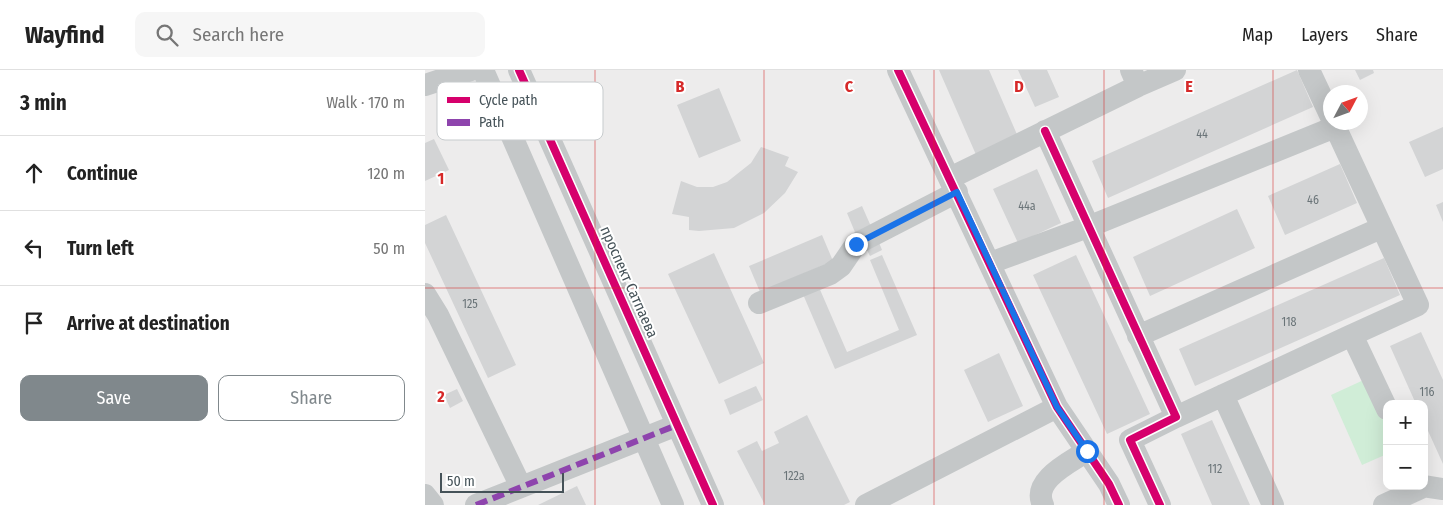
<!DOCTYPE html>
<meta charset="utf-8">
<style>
body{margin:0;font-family:"Fira Sans Condensed",sans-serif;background:#f6f6f6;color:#222}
.controls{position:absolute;right:15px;bottom:15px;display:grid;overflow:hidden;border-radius:10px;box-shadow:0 5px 20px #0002}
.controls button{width:45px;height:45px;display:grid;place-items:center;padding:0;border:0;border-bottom:1px solid #e0e0e0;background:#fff;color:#222;font:25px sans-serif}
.compass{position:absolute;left:898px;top:15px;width:45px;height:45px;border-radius:50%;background:#fff;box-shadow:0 5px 20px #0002;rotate:49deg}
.scale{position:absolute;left:15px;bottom:12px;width:124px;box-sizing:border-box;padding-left:5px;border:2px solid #455258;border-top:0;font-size:14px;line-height:18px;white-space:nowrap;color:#455258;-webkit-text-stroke:4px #fff;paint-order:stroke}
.stop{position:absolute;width:15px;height:15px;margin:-11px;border:4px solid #1a73e8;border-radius:50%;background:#fff}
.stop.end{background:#1a73e8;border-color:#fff;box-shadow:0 1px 5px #0008}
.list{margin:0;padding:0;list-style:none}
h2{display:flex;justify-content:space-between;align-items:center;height:65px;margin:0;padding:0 20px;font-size:21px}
h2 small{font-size:16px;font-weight:400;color:#767676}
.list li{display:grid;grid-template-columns:32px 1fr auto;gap:15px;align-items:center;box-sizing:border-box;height:75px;padding:0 20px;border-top:1px solid #e0e0e0}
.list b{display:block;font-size:19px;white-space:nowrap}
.list em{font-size:16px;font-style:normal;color:#767676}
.actions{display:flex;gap:10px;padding:15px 20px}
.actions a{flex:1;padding:11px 0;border:1px solid #80888c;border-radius:10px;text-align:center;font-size:18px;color:#80888c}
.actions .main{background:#80888c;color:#fff}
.icon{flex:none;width:28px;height:28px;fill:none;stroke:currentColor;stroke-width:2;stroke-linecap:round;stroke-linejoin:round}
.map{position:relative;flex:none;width:1018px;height:435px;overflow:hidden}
header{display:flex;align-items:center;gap:30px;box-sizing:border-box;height:70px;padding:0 25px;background:#fff;border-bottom:1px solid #e0e0e0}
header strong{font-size:24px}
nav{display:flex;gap:28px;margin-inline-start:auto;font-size:18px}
.search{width:350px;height:45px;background:#f6f6f6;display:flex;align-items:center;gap:12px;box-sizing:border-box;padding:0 18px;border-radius:10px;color:#767676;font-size:19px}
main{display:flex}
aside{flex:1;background:#fff}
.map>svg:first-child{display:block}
</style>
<header>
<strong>Wayfind</strong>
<div class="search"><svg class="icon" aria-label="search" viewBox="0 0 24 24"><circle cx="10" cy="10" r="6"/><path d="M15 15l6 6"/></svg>Search here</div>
<nav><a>Map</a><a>Layers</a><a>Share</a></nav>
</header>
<main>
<aside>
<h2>3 min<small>Walk · 170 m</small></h2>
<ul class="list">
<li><svg class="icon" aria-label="ahead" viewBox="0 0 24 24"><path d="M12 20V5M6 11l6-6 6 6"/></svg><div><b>Continue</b></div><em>120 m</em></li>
<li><svg class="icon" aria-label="left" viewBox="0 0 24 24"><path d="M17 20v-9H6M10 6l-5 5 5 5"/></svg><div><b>Turn left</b></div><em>50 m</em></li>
<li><svg class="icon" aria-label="arrive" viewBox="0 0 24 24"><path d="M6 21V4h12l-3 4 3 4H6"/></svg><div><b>Arrive at destination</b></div></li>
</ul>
<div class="actions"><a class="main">Save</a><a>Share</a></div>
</aside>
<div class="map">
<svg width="1018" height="435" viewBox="0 0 1018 435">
<rect width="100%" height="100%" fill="#edecec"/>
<path fill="#d0edd7" d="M943,308L962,350V384L937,395L906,325Z"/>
<path fill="#d3d4d5" d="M514,0H564L594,69L552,87Z
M593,0H622L634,27L610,37Z
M872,0L888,37L683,128L667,91Z
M930,0H948L949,3L935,10Z
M294,18L316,71L274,88L252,35Z
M1018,57V99L1000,107L984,72Z
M9,69L24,100L0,111V73Z
M336,77L364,87L360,96L373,102L360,123L339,143L309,158L274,161L264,160V147L247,144L256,111L272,117H288L302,112L326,93Z
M915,94L932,133L860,165L843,126Z
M612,99L636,153L593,173L568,119Z
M1018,132V152L1011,135Z
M437,136L448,161L432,167L422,143Z
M812,139L830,178L725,226L708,187Z
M21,145L91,295L63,308L0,173V155Z
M397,165L408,191L335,222L324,196Z
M453,170L457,180L445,186L440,176Z
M289,183L339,293L294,314L243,204Z
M457,185L492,265L410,299L377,222L393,215L422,282L474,260L445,190Z
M651,185L725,344L682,364L608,205Z
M959,188L975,225L770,316L754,279Z
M996,262L1018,310V394L999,352V334H991L965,276Z
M574,283L598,336L563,352L539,300Z
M331,316L338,330L305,345L299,330Z
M32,319L38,331L25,338L19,325Z
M382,345L425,432L419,435H340L312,381L332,371L337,381L354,373L349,362Z
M787,350L825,435H787L756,364Z
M152,416L161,435H113Z"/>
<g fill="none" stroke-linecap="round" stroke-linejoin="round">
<path stroke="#c4c7c8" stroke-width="22" d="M58,0L248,435
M94,0L288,435
M473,0L632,337L684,414L694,435
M884,0L906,47
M0,15L46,0
M713,16L750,0
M908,52L993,235L927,265
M620,61L751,347L705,370L735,435
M525,108L713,16L706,0
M565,193L663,157L910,57
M0,224L13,245L96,417
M334,233L405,204L416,196L431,174L532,122
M713,266L956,158
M798,325L848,435
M751,347L927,265L962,339
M998,416L1018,419
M0,425L8,435
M51,435L252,355
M441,435L632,337
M618,435C606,410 646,392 662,381
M959,435L998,417"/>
<path stroke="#8e44ad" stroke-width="6" stroke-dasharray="12 6" stroke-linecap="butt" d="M51,435L252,355"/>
<g stroke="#fff" stroke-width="11">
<path id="cycleway" d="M94,0L288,435
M473,0L632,337L684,414L694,435
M620,61L751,347L705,370L735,435"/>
</g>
<use href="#cycleway" stroke="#d6006c" stroke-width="8"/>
</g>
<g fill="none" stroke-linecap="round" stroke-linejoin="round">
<path stroke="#1a73e8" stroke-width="6" d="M431,174L532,122L632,337L662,381"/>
</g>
<path fill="none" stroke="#d62828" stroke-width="1" stroke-opacity="0.55" d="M170,0V435M339,0V435M509,0V435M679,0V435M848,0V435M0,218H1018"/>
<g text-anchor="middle" stroke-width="4" stroke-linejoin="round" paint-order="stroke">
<g font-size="12" fill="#6a7478">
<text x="777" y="68">44</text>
<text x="888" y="134">46</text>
<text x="602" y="140">44а</text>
<text x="45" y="238">125</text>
<text x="864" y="256">118</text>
<text x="1002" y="326">116</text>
<text x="790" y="403">112</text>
<text x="369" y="410">122а</text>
</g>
<g font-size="15" fill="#455258" stroke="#fff">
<text transform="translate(204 212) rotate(66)" y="5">проспект Сатпаева</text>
</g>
</g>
<rect x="12" y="12" width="166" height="58" rx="8" fill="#fff" stroke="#c7cbcd" stroke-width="1"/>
<rect x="22" y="27" width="23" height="6" fill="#d6006c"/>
<rect x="22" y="49" width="23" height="7" fill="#8e44ad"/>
<g font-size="14" fill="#455258">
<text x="54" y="35">Cycle path</text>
<text x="54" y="57">Path</text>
</g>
<g font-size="16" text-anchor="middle" font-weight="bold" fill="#d62828" stroke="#fff" stroke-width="4" stroke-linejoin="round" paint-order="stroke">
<text x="255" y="22">B</text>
<text x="424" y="22">C</text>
<text x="594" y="22">D</text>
<text x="764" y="22">E</text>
<text x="16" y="114">1</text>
<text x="16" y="332">2</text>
</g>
</svg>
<div class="controls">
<button>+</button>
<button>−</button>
</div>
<svg class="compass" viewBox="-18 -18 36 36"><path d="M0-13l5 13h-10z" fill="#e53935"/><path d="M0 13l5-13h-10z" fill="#767676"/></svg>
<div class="scale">50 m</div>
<div class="stop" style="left:662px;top:381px"></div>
<div class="stop end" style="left:431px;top:174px"></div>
</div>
</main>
